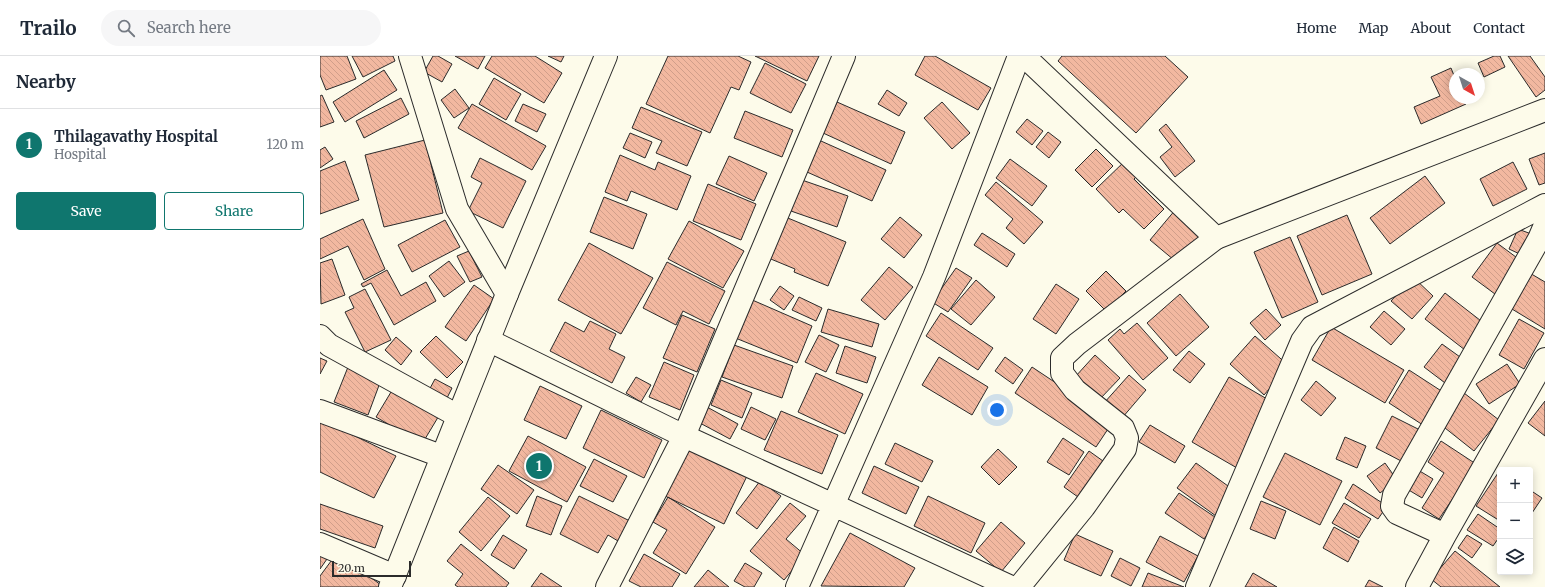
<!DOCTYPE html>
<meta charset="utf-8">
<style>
body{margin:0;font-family:Merriweather,serif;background:#f6f6f7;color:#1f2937}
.controls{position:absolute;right:12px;bottom:12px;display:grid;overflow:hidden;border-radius:4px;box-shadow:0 2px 10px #0003}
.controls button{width:36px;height:36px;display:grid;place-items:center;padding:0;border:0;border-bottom:1px solid #e0e1e3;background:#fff;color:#1f2937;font:20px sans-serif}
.compass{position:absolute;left:1129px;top:12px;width:36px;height:36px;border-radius:50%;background:#fff;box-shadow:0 2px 10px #0003;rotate:141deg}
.scale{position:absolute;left:12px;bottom:10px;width:79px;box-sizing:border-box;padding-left:4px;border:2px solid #2b2b2b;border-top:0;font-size:11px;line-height:14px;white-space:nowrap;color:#2b2b2b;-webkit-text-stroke:3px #fdfbea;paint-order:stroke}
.you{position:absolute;left:677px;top:354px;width:14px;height:14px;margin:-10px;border:3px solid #fff;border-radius:50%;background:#1a73e8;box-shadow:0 0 0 6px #1a73e833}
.badge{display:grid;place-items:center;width:26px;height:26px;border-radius:50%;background:#0f766e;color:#fff;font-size:13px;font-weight:700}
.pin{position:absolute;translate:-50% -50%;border:2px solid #fff;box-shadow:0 1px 4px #0006}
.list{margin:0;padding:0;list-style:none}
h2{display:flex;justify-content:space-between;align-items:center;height:52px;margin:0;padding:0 16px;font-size:17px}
h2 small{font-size:13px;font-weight:400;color:#747a83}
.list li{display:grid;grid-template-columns:26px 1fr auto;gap:12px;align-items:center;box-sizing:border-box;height:72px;padding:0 16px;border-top:1px solid #e0e1e3}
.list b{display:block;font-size:15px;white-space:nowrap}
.list p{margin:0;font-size:13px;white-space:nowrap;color:#747a83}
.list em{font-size:13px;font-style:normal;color:#747a83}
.actions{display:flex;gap:8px;padding:12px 16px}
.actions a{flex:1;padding:9px 0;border:1px solid #0f766e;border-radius:4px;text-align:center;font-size:14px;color:#0f766e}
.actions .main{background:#0f766e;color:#fff}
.icon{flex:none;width:22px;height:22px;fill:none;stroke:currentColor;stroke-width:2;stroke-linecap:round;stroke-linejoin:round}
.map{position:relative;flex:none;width:1225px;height:531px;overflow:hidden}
header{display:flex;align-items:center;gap:24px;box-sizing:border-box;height:56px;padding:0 20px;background:#fff;border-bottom:1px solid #e0e1e3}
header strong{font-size:19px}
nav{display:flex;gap:22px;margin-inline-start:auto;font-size:14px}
.search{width:280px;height:36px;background:#f6f6f7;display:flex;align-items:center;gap:10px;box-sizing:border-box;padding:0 14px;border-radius:22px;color:#747a83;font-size:15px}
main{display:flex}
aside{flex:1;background:#fff}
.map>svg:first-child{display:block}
</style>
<header>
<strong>Trailo</strong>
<div class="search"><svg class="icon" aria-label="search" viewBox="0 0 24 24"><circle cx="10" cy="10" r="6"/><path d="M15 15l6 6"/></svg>Search here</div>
<nav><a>Home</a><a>Map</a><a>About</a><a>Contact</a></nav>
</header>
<main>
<aside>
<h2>Nearby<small></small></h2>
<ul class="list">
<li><span class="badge">1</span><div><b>Thilagavathy Hospital</b><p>Hospital</p></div><em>120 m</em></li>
</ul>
<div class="actions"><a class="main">Save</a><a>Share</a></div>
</aside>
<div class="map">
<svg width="1225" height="531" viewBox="0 0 1225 531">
<defs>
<pattern id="building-back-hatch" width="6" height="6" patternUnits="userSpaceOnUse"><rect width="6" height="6" fill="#f2b8a0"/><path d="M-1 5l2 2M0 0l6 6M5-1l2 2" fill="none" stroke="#d09e8a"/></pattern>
</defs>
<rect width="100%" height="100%" fill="#fdfbea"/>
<path fill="url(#building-back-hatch)" stroke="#2b2b2b" d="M0,0H27L36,23L6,34L0,19Z
M32,0H73L75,5L43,21Z
M113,0H118L132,8L122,26L104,16Z
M135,0H165L158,13Z
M172,0H215L242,17L224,47L165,12Z
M228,0H244L241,6Z
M348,0H418L431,6L419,34L411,31L390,77L326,48Z
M435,0H499L487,25Z
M605,0H615L671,32L658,54L595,19Z
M742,0H845L868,21L816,77L738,5Z
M1174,0H1180L1185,11L1164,21L1158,7Z
M1188,0H1210L1225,21V34L1216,41Z
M445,7L486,28L471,57L430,37Z
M1131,12L1135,22V42H1144L1146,48L1101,68L1094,51L1120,40L1111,21Z
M64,14L77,34L25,66L13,46Z
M174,22L201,38L186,64L159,48Z
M135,33L149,52L134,62L121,44Z
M567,34L587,47L579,60L558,48Z
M2,39L14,66L0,71V40Z
M81,42L89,58L44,82L36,65Z
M517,46L585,76L571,108L503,77Z
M622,46L650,77L632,93L604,62Z
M152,48L226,90L212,114L138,72Z
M203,48L226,58L217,76L195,65Z
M321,51L382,76L367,110L336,97L342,85L312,72Z
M425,55L473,74L462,101L414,82Z
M707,63L723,75L712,89L696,76Z
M846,68L875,105L855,121L840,101L852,91L839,74Z
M728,76L741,86L729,102L716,91Z
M310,77L332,86L325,102L303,92Z
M492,81L566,114L552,145L478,112Z
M105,84L123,157L64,171L45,99Z
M5,91L13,103L0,112V94Z
M776,93L793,110L772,131L755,114Z
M1225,97V127L1219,129L1209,103Z
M300,99L335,114L338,106L371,120L357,154L311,135L307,145L285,136Z
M409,100L447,117L434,145L396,128Z
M160,102L206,125L183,172L148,155L162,127L151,121Z
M690,103L727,130L712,150L676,122Z
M807,103L820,117L814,123L844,153L824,173L803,153L799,157L776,133Z
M25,105L39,144L0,158V115Z
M1193,106L1207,133L1173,150L1160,123Z
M1105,120L1125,147L1070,188L1050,162Z
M479,123L528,140L517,171L468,154Z
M676,126L723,166L704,188L686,172L693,163L665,139Z
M388,128L436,148L421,184L373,165Z
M284,141L327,158L313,193L270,176Z
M856,153L886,177L860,209L830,184Z
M1027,159L1052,218L1002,239L977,180Z
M463,160L526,186L508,230L474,216L475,213L446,201Z
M580,161L602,179L584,202L561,183Z
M43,163L65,213L44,224L28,190L0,203V183Z
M125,164L140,191L92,216L78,189Z
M369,165L424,195L403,232L348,203Z
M1198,173L1214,179L1204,200L1189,193Z
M662,177L695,198L687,211L654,189Z
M970,181L998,246L962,262L934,196Z
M269,187L333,222L301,278L238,244Z
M1177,187L1204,207L1179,241L1152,221Z
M149,195L162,221L150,226L137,200Z
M12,203L25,239L1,248L0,207Z
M129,205L145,226L124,241L109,220Z
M347,206L405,235L389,268L363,255L356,269L323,252Z
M569,211L593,231L565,264L541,244Z
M636,212L652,222L628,256L612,246Z
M67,214L81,240L106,226L116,245L74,269L51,227L43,231L41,228Z
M786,215L806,235L786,255L766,235Z
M1208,216L1225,226V273L1187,250Z
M1093,221L1113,240L1092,263L1071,245Z
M656,224L675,241L651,269L631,253Z
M736,228L759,243L736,278L713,263Z
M154,229L174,243L146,285L125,271Z
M460,230L474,240L464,254L450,244Z
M45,233L71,284L45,296L25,256L34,252L29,241Z
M1125,237L1165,268L1145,294L1105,263Z
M860,238L889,271L856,300L827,267Z
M479,241L502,252L496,265L472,254Z
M430,243L492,270L477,307L413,281Z
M508,253L559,268L552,291L501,276Z
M946,253L961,269L945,284L930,267Z
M1064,255L1085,273L1071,289L1050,271Z
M621,257L673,292L658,314L606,280Z
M362,259L395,273L377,316L343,302Z
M1199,263L1224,277L1204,313L1179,299Z
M270,265L296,278L289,293L305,301L292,327L230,295L245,266L264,276Z
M817,267L848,302L823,324L788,284L800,273L804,278Z
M1011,271L1084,314L1065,347L992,304Z
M499,279L519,289L506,316L485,306Z
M116,280L143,306L127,322L100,296Z
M935,280L969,310L944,339L910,308Z
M76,281L92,295L81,309L65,294Z
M1122,288L1147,306L1129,330L1104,311Z
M414,289L473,310L462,342L402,321Z
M525,290L556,301L547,327L516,317Z
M869,295L885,308L870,327L853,314Z
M775,299L800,322L779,344L755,321Z
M619,301L668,331L652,359L602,329Z
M685,301L703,314L693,328L675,315Z
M0,302L7,305L0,318Z
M344,306L374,319L360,354L329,341Z
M1187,308L1200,328L1169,348L1156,328Z
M28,311L61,324L48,359L14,346Z
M712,311L754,339L790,370L776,391L695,337Z
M1089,314L1126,338L1106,371L1069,347Z
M496,317L543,338L525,378L478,356Z
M809,319L826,334L802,362L784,347Z
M316,321L331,329L321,346L306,337Z
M909,321L954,347L917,412L872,386Z
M115,323L132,332L126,344L108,336Z
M401,324L432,337L422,362L391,349Z
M996,325L1016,342L1001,360L981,344Z
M220,330L262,350L246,383L204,364Z
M74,331L120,358L102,388L56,361Z
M1144,337L1179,364L1154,395L1120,368Z
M1225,345V380L1208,367Z
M387,351L418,368L410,383L378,366Z
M431,351L456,363L445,384L421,373Z
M281,354L342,384L324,422L263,392Z
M461,355L518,379L502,418L444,394Z
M1072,360L1102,375L1085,407L1056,392Z
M0,363L76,400L54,442L0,416Z
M830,369L865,390L855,407L819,386Z
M208,380L266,411L247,446L189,415Z
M1025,381L1046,390L1037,412L1016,403Z
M743,382L764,396L749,419L727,406Z
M1121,385L1156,408L1119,463L1102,452L1124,417L1108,406Z
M575,387L613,405L602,426L565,408Z
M365,392L427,420L404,468L343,439Z
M678,393L697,411L679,429L661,411Z
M769,395L783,405L758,441L744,431Z
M965,397L1022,425L1000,469L943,441Z
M274,403L307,420L293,446L260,430Z
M876,407L915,435L896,460L857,432Z
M1065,407L1077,424L1060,437L1047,420Z
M178,409L214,434L197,458L161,433Z
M554,410L599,431L586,458L542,437Z
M1098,414L1113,423L1102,442L1087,433Z
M1180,414V465L1156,450Z
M440,425L461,440L437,473L416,457Z
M1033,428L1067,450L1058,463L1025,442Z
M1210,434L1222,442L1210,460Z
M859,437L898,463L884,483L845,457Z
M217,440L242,450L231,479L206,470Z
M259,440L314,467L303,488L288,479L278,497L240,478Z
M608,440L665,467L651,497L594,470Z
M168,441L190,460L161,495L139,476Z
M348,441L395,471L366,518L333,497L347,474L333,466Z
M941,445L966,455L955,483L930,473Z
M470,447L486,460L466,483L485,499L464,524L430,495Z
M1024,447L1051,463L1039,482L1012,467Z
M0,448L63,470L55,492L0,473Z
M1158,458L1180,473V480L1173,490L1147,474Z
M681,466L705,487L681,516L656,495Z
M1014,471L1039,485L1028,506L1003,492Z
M530,477L595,512L584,531L501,530Z
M755,478L793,495L781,520L744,504Z
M183,479L207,494L194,513L171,499Z
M1147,479L1162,488L1152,502L1138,492Z
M840,480L878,500L864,526L826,506Z
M141,488L189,527L186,531H138L135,529L143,518L127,505Z
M1135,495L1180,531H1121L1111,523Z
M17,497L61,529L59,531H0V520Z
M0,498L7,503L0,513Z
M324,498L360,518L352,531H321L309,525Z
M800,502L820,512L811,530L791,520Z
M425,507L442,517L434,531H425L414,525Z
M388,514L409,531H374Z
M221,517L242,531H211Z
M828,517L864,531H822Z
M933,517L957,531H925Z
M1049,524L1063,531H1045Z"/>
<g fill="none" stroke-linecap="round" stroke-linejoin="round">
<g stroke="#2b2b2b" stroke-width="24">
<path id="minor" d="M90,0L137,153L187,238
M0,280L9,289L138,360
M168,284L364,380L691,531
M0,355L121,400
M1125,479L1077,457L1072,450L1074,439L1219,183L1225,169
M0,488L75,520
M287,531L364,380L524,0
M477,531L614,221L699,0
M699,531L764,451L805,393L807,382L803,372L755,334L742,317V302L757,288L896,182
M877,531L982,285L992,271L1225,149
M1097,531L1125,479L1225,303"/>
</g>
<g stroke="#2b2b2b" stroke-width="24">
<path id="tertiary" d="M704,0L896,182L1225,54
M70,531L187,238L286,0"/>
</g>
<use href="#minor" stroke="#fdfbea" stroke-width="22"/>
<use href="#tertiary" stroke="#fdfbea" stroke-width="22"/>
</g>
</svg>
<div class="controls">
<button>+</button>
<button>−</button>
<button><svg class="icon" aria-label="layers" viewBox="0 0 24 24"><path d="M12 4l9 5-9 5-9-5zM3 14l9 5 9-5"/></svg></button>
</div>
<svg class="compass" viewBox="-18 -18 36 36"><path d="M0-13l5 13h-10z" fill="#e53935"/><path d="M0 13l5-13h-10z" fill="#747a83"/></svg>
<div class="scale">20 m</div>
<div class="you"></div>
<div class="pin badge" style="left:219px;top:410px">1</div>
</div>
</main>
